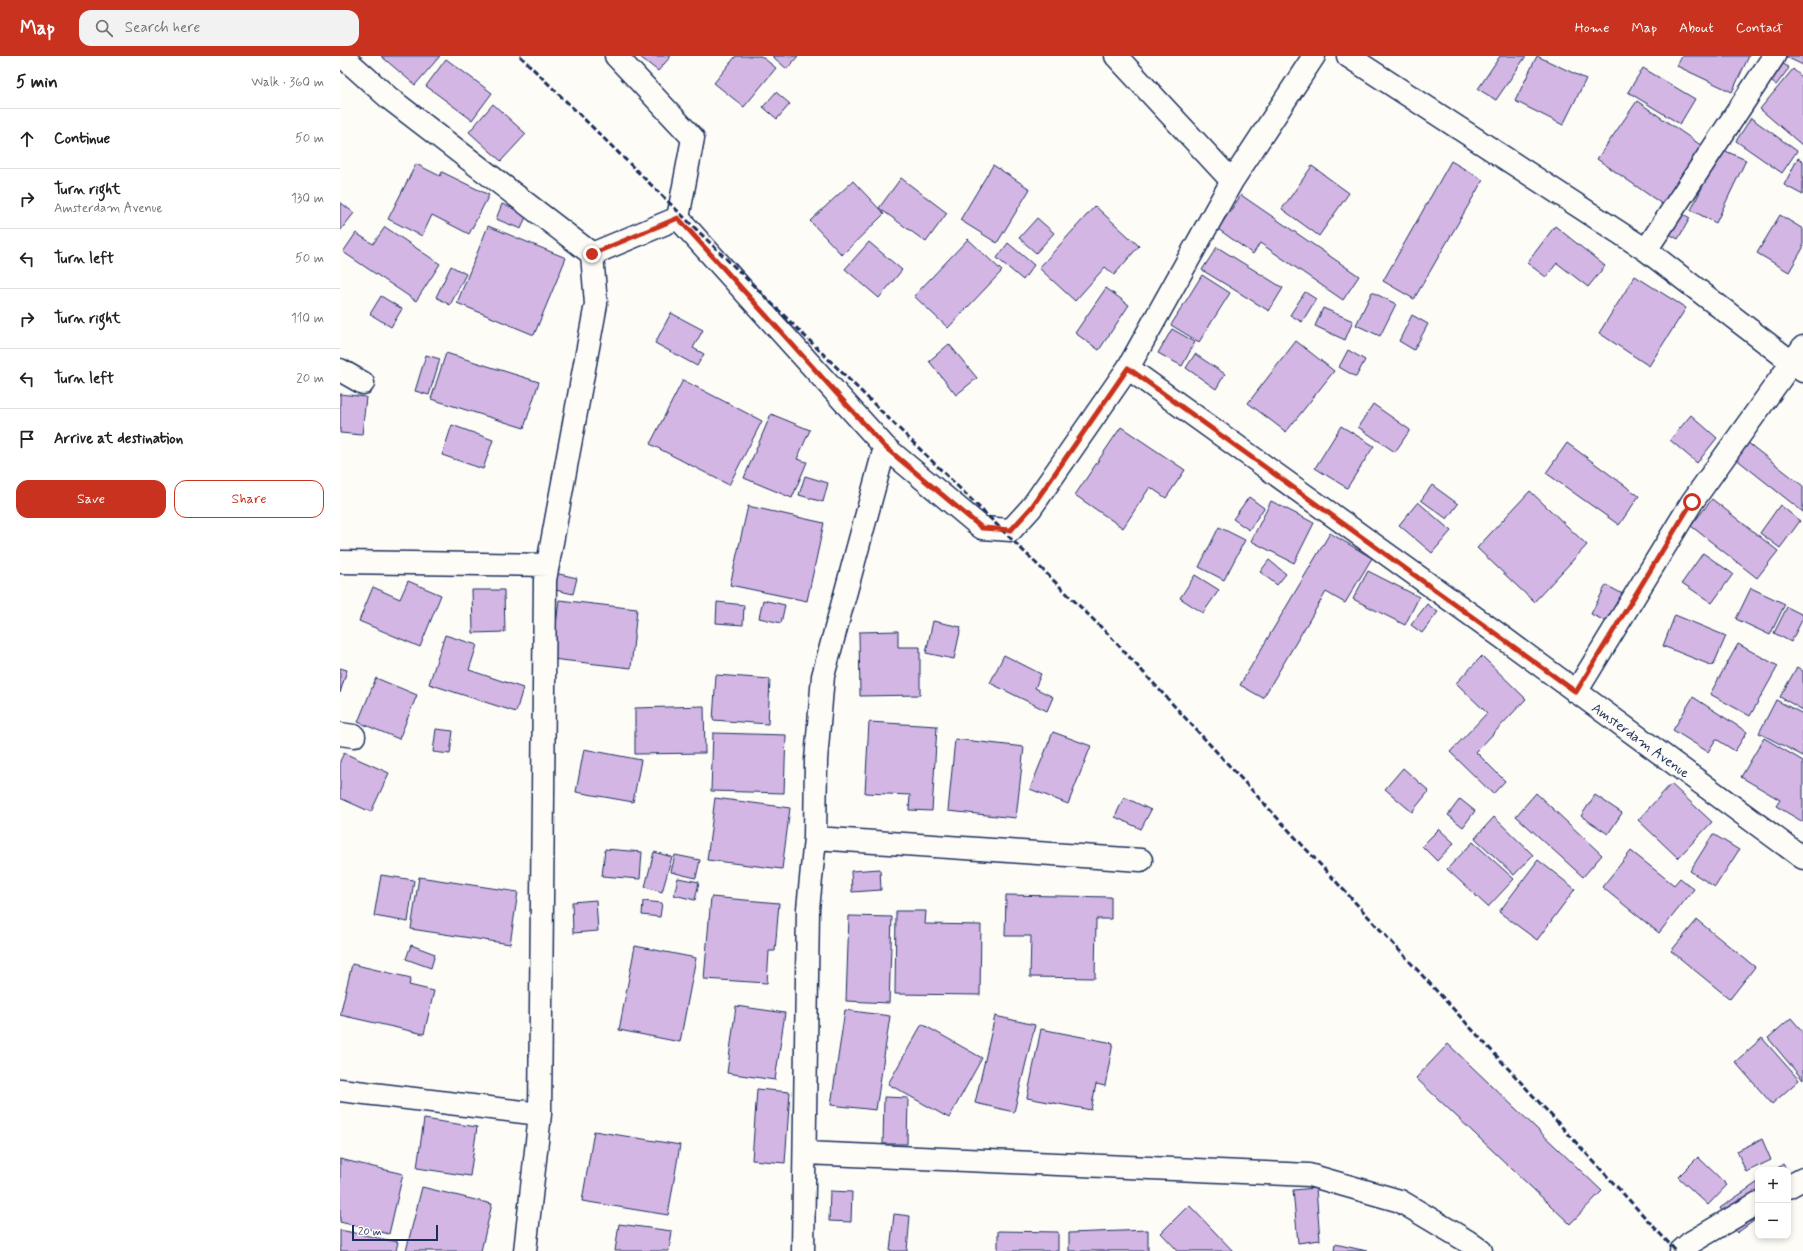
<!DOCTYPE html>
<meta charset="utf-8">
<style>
body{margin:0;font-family:Mynerve,sans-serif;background:#f2f2f2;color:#222}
.controls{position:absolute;right:12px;bottom:12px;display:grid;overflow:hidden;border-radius:8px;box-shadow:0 2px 6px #0003}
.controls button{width:36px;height:36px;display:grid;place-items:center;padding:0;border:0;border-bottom:1px solid #e0e0e0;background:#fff;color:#222;font:20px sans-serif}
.scale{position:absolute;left:12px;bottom:10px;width:86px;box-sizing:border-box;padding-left:4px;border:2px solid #1b2f5e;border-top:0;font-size:11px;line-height:14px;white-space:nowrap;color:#1b2f5e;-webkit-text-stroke:3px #fdfcf7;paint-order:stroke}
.stop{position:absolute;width:12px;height:12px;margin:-9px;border:3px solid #c8321e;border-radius:50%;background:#fff}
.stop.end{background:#c8321e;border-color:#fff;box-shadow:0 1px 4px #0008}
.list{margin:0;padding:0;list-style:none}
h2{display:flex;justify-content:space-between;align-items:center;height:52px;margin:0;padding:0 16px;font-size:17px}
h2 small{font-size:13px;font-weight:400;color:#767676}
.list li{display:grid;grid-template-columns:26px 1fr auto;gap:12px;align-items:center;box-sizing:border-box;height:60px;padding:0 16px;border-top:1px solid #e0e0e0}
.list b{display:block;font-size:15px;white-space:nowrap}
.list p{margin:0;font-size:13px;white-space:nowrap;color:#767676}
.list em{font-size:13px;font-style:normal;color:#767676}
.actions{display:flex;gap:8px;padding:12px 16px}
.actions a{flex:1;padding:9px 0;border:1px solid #c8321e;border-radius:12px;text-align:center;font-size:14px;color:#c8321e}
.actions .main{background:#c8321e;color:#fff}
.icon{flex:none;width:22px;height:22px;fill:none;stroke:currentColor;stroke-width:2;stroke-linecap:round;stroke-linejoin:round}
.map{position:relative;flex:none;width:1463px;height:1195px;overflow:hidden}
header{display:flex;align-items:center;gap:24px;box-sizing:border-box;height:56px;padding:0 20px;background:#c8321e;color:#fff}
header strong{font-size:19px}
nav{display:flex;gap:22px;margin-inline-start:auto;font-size:14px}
.search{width:280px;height:36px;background:#f2f2f2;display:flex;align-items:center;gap:10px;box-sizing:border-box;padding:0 14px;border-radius:12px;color:#767676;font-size:15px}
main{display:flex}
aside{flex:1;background:#fff}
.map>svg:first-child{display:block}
</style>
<header>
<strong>Map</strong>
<div class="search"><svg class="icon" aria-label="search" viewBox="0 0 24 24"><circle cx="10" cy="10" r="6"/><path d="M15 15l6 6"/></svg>Search here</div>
<nav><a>Home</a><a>Map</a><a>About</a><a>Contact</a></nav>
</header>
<main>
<aside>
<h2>5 min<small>Walk · 360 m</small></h2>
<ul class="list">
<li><svg class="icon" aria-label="ahead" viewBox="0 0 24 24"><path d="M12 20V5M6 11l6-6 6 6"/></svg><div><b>Continue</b></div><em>50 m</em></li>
<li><svg class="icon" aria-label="right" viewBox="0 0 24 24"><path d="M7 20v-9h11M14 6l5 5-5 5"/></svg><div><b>Turn right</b><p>Amsterdam Avenue</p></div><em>130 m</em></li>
<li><svg class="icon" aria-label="left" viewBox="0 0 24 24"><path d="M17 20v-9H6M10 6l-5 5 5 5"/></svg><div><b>Turn left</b></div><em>50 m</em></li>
<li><svg class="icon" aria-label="right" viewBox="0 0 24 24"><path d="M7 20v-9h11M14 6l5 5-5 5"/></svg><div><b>Turn right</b></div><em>110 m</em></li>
<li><svg class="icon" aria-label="left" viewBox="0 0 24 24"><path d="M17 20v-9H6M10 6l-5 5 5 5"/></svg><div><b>Turn left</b></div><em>20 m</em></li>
<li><svg class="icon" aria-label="arrive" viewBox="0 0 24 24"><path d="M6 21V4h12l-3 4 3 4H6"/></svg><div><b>Arrive at destination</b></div></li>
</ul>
<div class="actions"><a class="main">Save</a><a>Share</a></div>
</aside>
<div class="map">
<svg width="1463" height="1195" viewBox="0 0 1463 1195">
<rect width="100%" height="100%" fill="#fdfcf7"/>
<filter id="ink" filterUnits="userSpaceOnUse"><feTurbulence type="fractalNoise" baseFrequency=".025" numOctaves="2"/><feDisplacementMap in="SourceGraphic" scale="8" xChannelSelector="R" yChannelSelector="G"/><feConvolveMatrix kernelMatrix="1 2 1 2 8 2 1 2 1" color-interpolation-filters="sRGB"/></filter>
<g filter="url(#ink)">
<path fill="#d3b6e4" stroke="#1b2f5e" d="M41,0H100L75,29Z
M299,0H331L318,15Z
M396,0H421L436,12L404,51L374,27Z
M432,0H458L447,13Z
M1160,0H1186L1156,44L1138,33Z
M1197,0L1246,23L1223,69L1175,45Z
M1342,0H1409L1392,36L1337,10Z
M1433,0L1449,12L1436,29L1420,17Z
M1444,0H1463V9Z
M106,3L152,37L132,64L86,30Z
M1303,12L1355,43L1340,68L1288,36Z
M1453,13L1463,22V90L1420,53Z
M436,36L450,48L437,63L423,51Z
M1297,45L1362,90L1322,148L1257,103Z
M153,48L186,78L161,105L129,76Z
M1411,62L1457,95L1442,117L1396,85Z
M1381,93L1406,104L1376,167L1351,154Z
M1458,102L1463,105V139L1444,129Z
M1111,105L1143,124L1074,243L1043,225Z
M76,108L100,120L102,116L149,139L129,178L92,159L82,180L48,163Z
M653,109L690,133L657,187L620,164Z
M972,110L1009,137L979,180L942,153Z
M561,122L607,157L586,186L539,152Z
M513,125L544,158L502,199L470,165Z
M901,139L1019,220L1003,244L920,187L913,198L878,173Z
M0,146L14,157L0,175Z
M162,148L187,158L181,173L156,163Z
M755,150L799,190L774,219L765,211L735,245L699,212Z
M1334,153L1350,162L1338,183L1322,174Z
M1440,159L1463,173V192L1449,216L1417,197Z
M697,162L714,177L696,197L679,182Z
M148,170L226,202L194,279L117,247Z
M1215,170L1265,210L1248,231L1217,207L1206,221L1187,207Z
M45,171L100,208L76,245L3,196L16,177L33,188Z
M628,183L662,215L608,272L574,240Z
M529,186L562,214L539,242L505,213Z
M668,187L694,209L683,224L657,202Z
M877,191L943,232L929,255L862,214Z
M111,210L126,218L110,249L96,241Z
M862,219L890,237L859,286L831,269Z
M1295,220L1346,252L1309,310L1259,277Z
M766,232L789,249L759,294L735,277Z
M965,236L976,243L962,266L950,259Z
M1032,236L1056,248L1040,280L1016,269Z
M41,240L62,253L51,271L30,258Z
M983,252L1013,265L1005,284L975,270Z
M331,257L363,274L353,292L364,298L357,310L315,287Z
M1072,259L1088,268L1074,294L1059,285Z
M832,273L855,286L842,310L818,297Z
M956,285L994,315L946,376L908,347Z
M609,288L637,322L616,339L589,305Z
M1008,294L1025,304L1016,321L999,311Z
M106,297L199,326L184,372L91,343Z
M855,298L885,318L876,333L846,312Z
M86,299L100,303L89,339L75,335Z
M343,324L422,365L389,429L310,388Z
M0,338L26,341L22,379L0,377Z
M1033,348L1070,374L1055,396L1018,371Z
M431,358L470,374L457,403L467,406L452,442L404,422Z
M1351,359L1377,382L1357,407L1330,384Z
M112,369L153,384L143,413L102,399Z
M1001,370L1034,390L1007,432L975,412Z
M781,371L845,414L826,442L810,431L783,472L735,439Z
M1407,386L1463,430V456L1395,402Z
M1227,387L1299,440L1279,469L1206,417Z
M465,420L488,427L483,446L459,439Z
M1092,429L1118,448L1107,463L1081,444Z
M1190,435L1247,489L1194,546L1137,492Z
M909,441L924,452L909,474L893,463Z
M1372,443L1438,495L1417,522L1351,470Z
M931,445L974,467L954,507L911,485Z
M1078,446L1111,475L1092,497L1059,469Z
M1440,449L1460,465L1440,492L1420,477Z
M408,450L484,467L467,545L390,529Z
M879,471L905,484L884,524L859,511Z
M990,477L1032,502L1005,547L986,536L923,642L900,629Z
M1363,497L1393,518L1372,547L1342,527Z
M929,504L946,518L937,529L920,516Z
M1028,515L1079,541L1065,569L1013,543Z
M215,517L237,522L233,538L211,533Z
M855,519L879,534L863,557L840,542Z
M68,525L101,539L80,591L19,565L33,531L60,543Z
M1266,529L1290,542L1275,570L1251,558Z
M1411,532L1445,548L1430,579L1396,563Z
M132,534H164L165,576L133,577Z
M219,544L297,553L291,612L212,603Z
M423,544L445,549L441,567L419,562Z
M377,546L404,549L403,569L376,567Z
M1087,548L1098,556L1082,577L1071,569Z
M1447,551L1463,559V562L1451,586L1434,577Z
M1335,559L1386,580L1373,610L1323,590Z
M593,565L621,571L614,603L586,597Z
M558,575V591H580V639L520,640L519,576Z
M105,579L137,589L129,614L183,632L176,656L89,628Z
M1398,588L1438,610L1410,660L1370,638Z
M664,599L701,618L695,632L713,641L707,655L650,627Z
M1142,600L1186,643L1136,696L1165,725L1153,738L1110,696L1147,657L1116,627Z
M1457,611L1463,615V654L1440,641Z
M0,612L7,614L0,637Z
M376,619L430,623L428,668L373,664Z
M36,622L77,639L59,683L18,666Z
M1353,641L1407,676L1395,695L1376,683L1368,696L1333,674Z
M1436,644L1463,658V700L1419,677Z
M364,650L365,697L295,698V652Z
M529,666L597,670L592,755L569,754L570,739L525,737Z
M96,673L113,675L110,698L93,696Z
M713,676L751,690L728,748L690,733Z
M373,677L446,679L444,737L371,735Z
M1424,682L1463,705V766L1436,750L1440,744L1401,721Z
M615,683L684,691L676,762L608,755Z
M244,693L301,704L293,746L236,736Z
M4,697L49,717L31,756L0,742V705Z
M1063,712L1089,735L1072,756L1045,733Z
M1331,728L1372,766L1338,802L1298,764Z
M1196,737L1262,799L1243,821L1176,760Z
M1255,739L1282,757L1268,778L1241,760Z
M784,741L811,754L801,773L775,761Z
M375,742L450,752L442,813L367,804Z
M1120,743L1135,755L1123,771L1108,759Z
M1154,761L1193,799L1174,819L1135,782Z
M1099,773L1114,787L1097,805L1082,790Z
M1373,778L1399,794L1375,831L1350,815Z
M1133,786L1174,823L1148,851L1107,813Z
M265,793L302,796L300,823L262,820Z
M1291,795L1334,829L1340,822L1354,833L1319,877L1262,831Z
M314,796L332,801L322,836L305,831Z
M335,799L360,804L356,822L331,816Z
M1198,804L1235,833L1197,884L1159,856Z
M540,813L541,834L512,836L511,815Z
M41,819L74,824L68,866L34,860Z
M79,821L178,836L170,888L71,873Z
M338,822L359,826L355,844L334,839Z
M666,839L771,841V863H756L755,922L690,921L691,880H665Z
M371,841L439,847L435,895H429L427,927L364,923Z
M256,844L258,875L233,877L232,846Z
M303,845L322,847L320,861L302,859Z
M556,855H586L585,868L641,869L640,939L555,938Z
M509,860L552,861L549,947L506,945Z
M1357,864L1415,911L1390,943L1331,895Z
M71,889L95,898L91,912L66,903Z
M295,890L356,902L340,986L279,974Z
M12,908L71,922L69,929L94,935L84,978L0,959Z
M396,950L445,957L435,1024L387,1017Z
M505,954L550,960L536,1054L491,1049Z
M655,960L695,969L674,1056L635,1047Z
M1451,962L1463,976V1024L1428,982Z
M582,968L642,1002L609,1062L548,1028Z
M701,973L773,987L765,1030L756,1028L751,1054L687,1042Z
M1422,982L1459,1024L1432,1048L1395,1006Z
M1108,988L1262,1135L1230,1168L1076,1022Z
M417,1033L450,1036L445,1107L412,1104Z
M544,1041L568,1042L567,1088H543Z
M84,1063L137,1071L130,1120L77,1112Z
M254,1075L340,1089L328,1159L242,1145Z
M1422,1083L1431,1104L1406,1116L1397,1095Z
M1358,1101L1387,1129L1368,1149L1338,1121Z
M0,1103L63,1118L49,1178L0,1166Z
M1443,1108L1447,1114H1435Z
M1418,1126V1162L1397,1177L1380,1152Z
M82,1131L152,1148L141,1195H66Z
M976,1132L980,1184L958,1187L953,1134Z
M490,1135L512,1136L511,1166L489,1165Z
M849,1149L893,1195H838L821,1177Z
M554,1158L570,1160L567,1195H550Z
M279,1168L332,1175L329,1195H275Z
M0,1174L58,1186L56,1195H0Z
M808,1174V1195H729V1177Z
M658,1175L718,1176V1195H658Z
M995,1188L1027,1195H994Z"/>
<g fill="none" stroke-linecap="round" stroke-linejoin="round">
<g stroke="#1b2f5e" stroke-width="25">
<path id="minor" d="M276,0L353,82L338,162L545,391L483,620L476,704L475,782L468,853L463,1195
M1008,0L1306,194L1463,315
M892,125L974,0
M1306,194L1434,0
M252,198L338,162
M788,312L1162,581L1463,802
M0,314L23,327
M545,391L642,472L671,474L691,452L788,312L892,125L776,0
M0,506L208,509
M1236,636L1352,446L1463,291
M0,678L14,680
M475,782L801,804
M0,1034L200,1058L205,524L256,248L252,198L49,42L2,0
M465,1097L969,1119L1060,1145L1127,1185L1141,1195
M1448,1131L1463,1123
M185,1195L200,1058
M1341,1195L1350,1187L1418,1147"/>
</g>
<use href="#minor" stroke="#fdfcf7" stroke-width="22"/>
<path stroke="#1b2f5e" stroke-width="3" stroke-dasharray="6 3" stroke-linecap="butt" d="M180,0L769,579L1336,1195"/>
</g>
</g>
<g fill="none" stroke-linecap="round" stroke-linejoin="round" filter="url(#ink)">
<path stroke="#c8321e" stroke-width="5" d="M252,198L338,162L545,391L642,472L671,474L691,452L788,312L1236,636L1352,446"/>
</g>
<g text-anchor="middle" stroke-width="3" stroke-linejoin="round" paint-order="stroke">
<g font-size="14" fill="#1b2f5e" stroke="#fdfcf7">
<text transform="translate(1301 684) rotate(36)" y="5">Amsterdam Avenue</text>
</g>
</g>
</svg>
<div class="controls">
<button>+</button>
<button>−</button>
</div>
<div class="scale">20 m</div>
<div class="stop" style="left:1352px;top:446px"></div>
<div class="stop end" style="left:252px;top:198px"></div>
</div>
</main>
